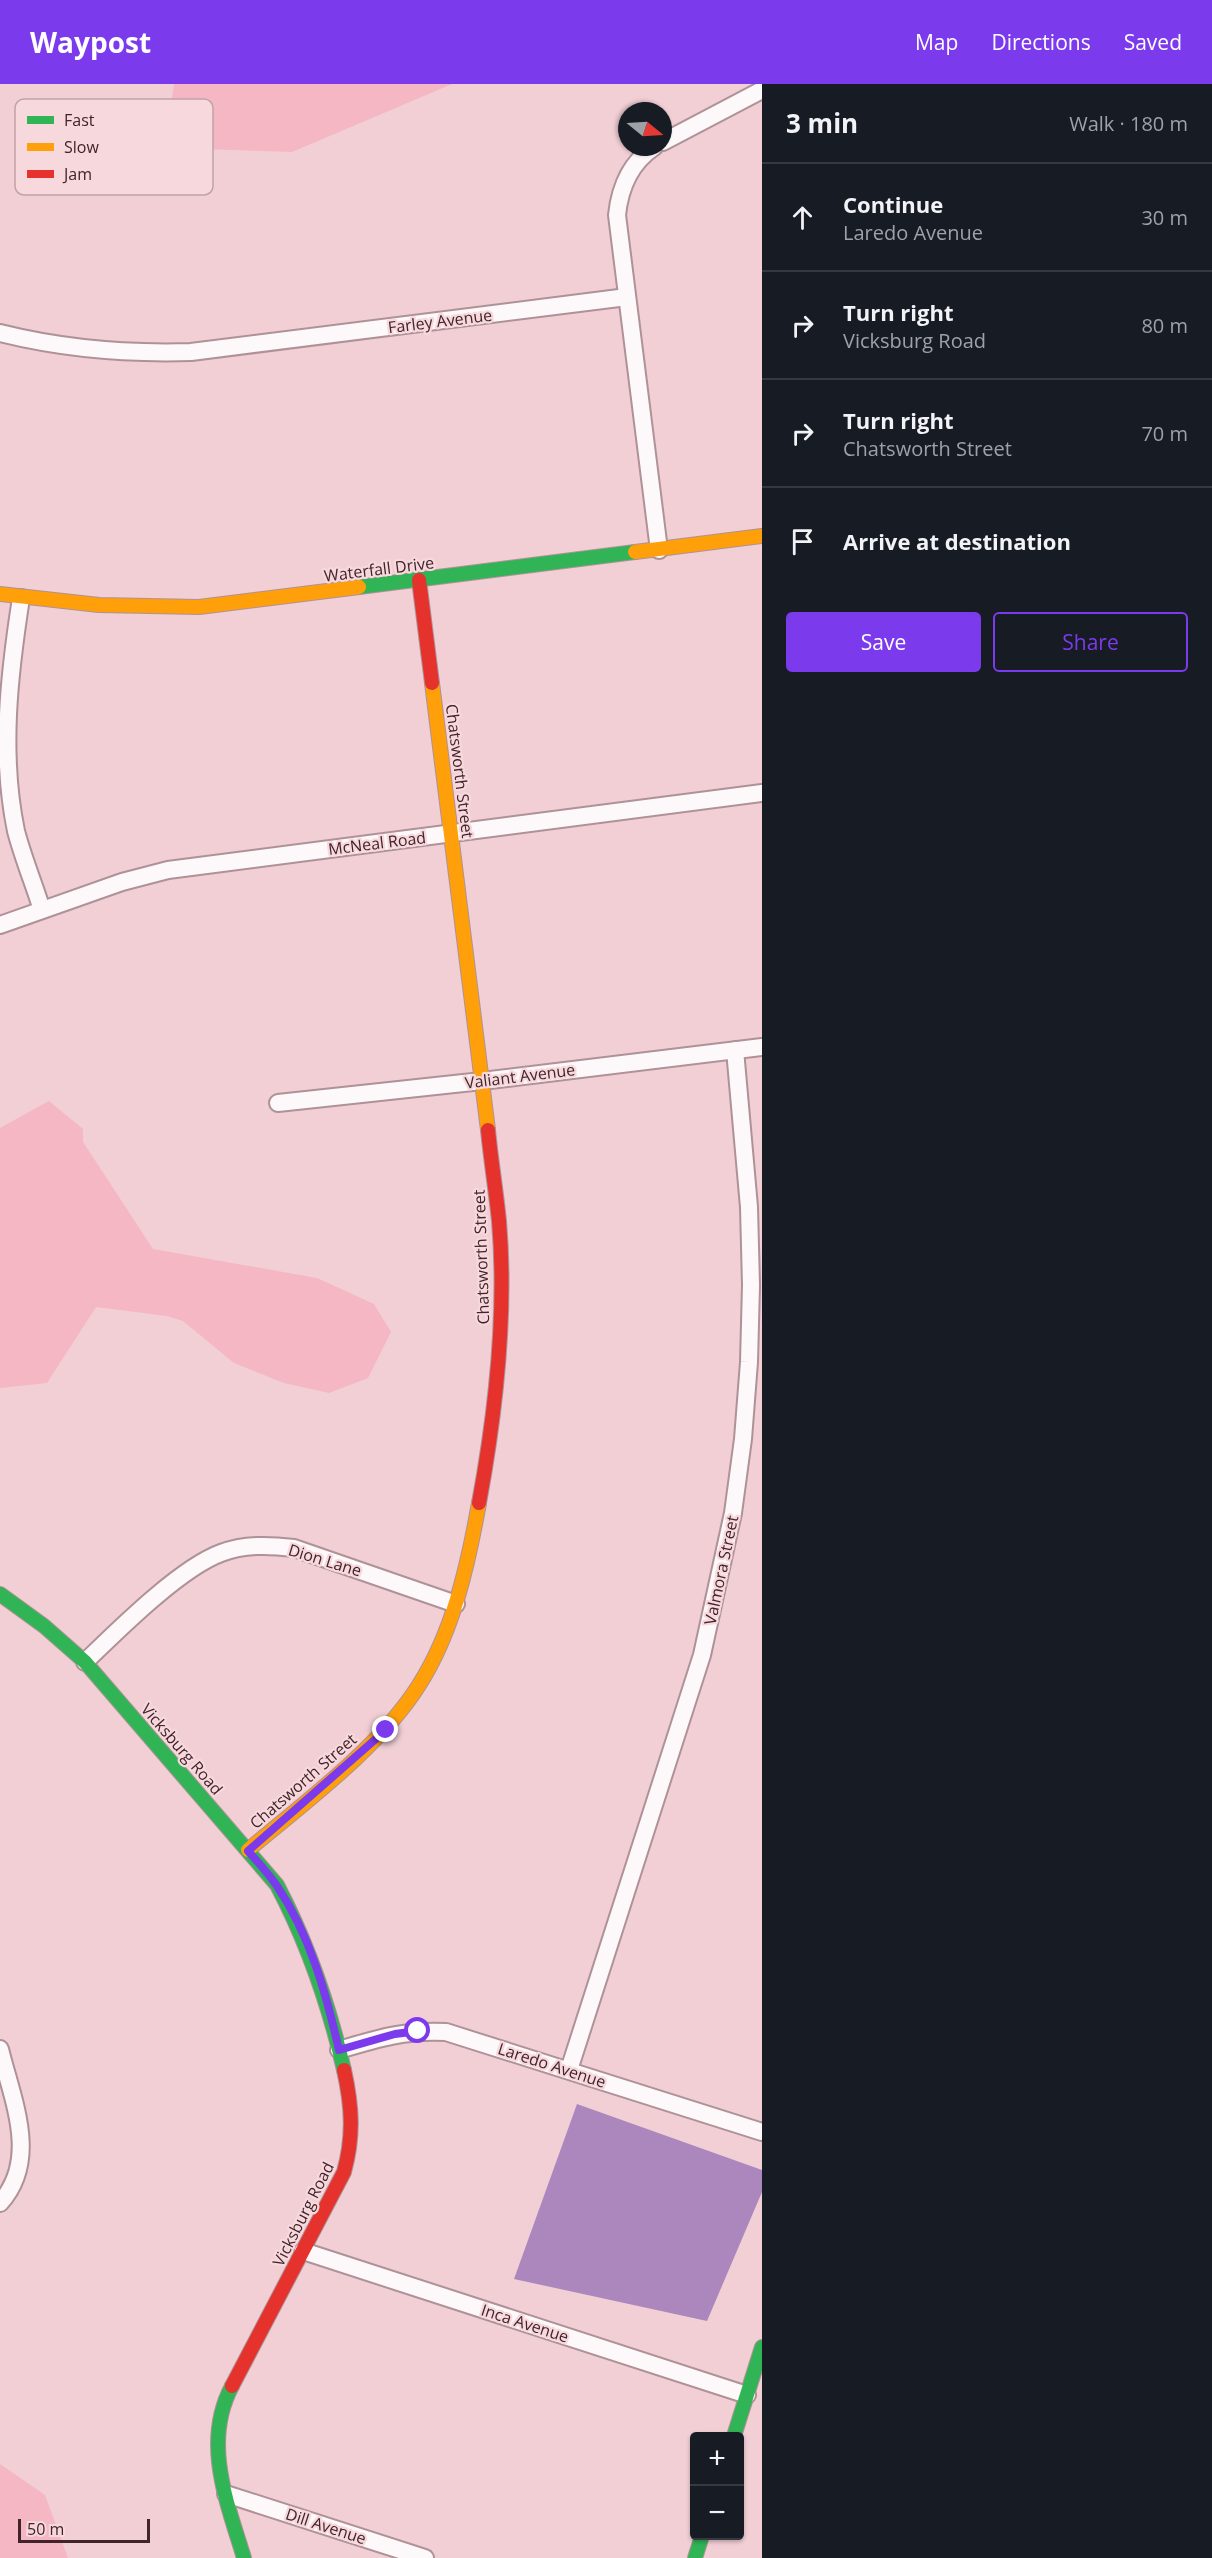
<!DOCTYPE html>
<meta charset="utf-8">
<style>
body{margin:0;font-family:"Open Sans",sans-serif;background:#20242c;color:#f1f3f6}
.controls{position:absolute;right:18px;bottom:18px;display:grid;overflow:hidden;border-radius:6px;box-shadow:0 2px 4px #0004}
.controls button{width:54px;height:54px;display:grid;place-items:center;padding:0;border:0;border-bottom:2px solid #363941;background:#171b24;color:#f1f3f6;font:30px sans-serif}
.compass{position:absolute;left:618px;top:18px;width:54px;height:54px;border-radius:50%;background:#171b24;box-shadow:0 2px 4px #0004;rotate:108deg}
.scale{position:absolute;left:18px;bottom:15px;width:132px;box-sizing:border-box;padding-left:6px;border:3px solid #402429;border-top:0;font-size:16px;line-height:21px;white-space:nowrap;color:#402429;-webkit-text-stroke:4px #f7d8dd;paint-order:stroke}
.stop{position:absolute;width:18px;height:18px;margin:-14px;border:4px solid #7c3aed;border-radius:50%;background:#fff}
.stop.end{background:#7c3aed;border-color:#fff;box-shadow:0 2px 6px #0008}
.list{margin:0;padding:0;list-style:none}
h2{display:flex;justify-content:space-between;align-items:center;height:78px;margin:0;padding:0 24px;font-size:26px}
h2 small{font-size:20px;font-weight:400;color:#9ea1a6}
.list li{display:grid;grid-template-columns:39px 1fr auto;gap:18px;align-items:center;box-sizing:border-box;height:108px;padding:0 24px;border-top:2px solid #363941}
.list b{display:block;font-size:22px;white-space:nowrap}
.list p{margin:0;font-size:20px;white-space:nowrap;color:#9ea1a6}
.list em{font-size:20px;font-style:normal;color:#9ea1a6}
.actions{display:flex;gap:12px;padding:18px 24px}
.actions a{flex:1;padding:14px 0;border:2px solid #7c3aed;border-radius:6px;text-align:center;font-size:21px;color:#7c3aed}
.actions .main{background:#7c3aed;color:#fff}
.icon{flex:none;width:33px;height:33px;fill:none;stroke:currentColor;stroke-width:2;stroke-linecap:round;stroke-linejoin:round}
.map{position:relative;flex:none;width:762px;height:2474px;overflow:hidden}
header{display:flex;align-items:center;gap:36px;box-sizing:border-box;height:84px;padding:0 30px;background:#7c3aed;color:#fff}
header strong{font-size:28px}
nav{display:flex;gap:33px;margin-inline-start:auto;font-size:21px}
main{display:flex}
aside{flex:1;background:#171b24}
.map>svg:first-child{display:block}
</style>
<header>
<strong>Waypost</strong>
<nav><a>Map</a><a>Directions</a><a>Saved</a></nav>
</header>
<main>
<div class="map">
<svg width="762" height="2474" viewBox="0 0 762 2474">
<rect width="100%" height="100%" fill="#f1cfd5"/>
<path fill="#f4b7c3" d="M174,0H452L292,68L199,65L167,52Z
M49,1017L83,1045V1058L153,1165L317,1194L374,1220L391,1248L368,1294L329,1309L284,1299L234,1279L183,1237L167,1232L96,1223L47,1299L0,1304V1044Z
M0,2380L45,2411L68,2474H0Z"/>
<path fill="#ac87bd" d="M577,2020L762,2086V2108L707,2237L514,2195Z"/>
<g fill="none" stroke-linecap="round" stroke-linejoin="round">
<g stroke="#ae9298" stroke-width="20">
<path id="street" d="M663,58L762,6
M654,63C630,79 620,103 617,131L659,466
M0,249C64,265 125,270 191,268L627,213
M21,514C9,591 0,670 16,747C23,774 34,800 42,826
M0,841L122,798L168,786L762,709
M278,1019L482,997L762,963
M85,1578C117,1547 180,1484 221,1469C245,1460 269,1461 294,1464L456,1520
M0,1965C12,2015 40,2075 0,2119
M339,1966C379,1954 405,1946 446,1948L762,2048
M569,1986L702,1571L733,1429L743,1355L749,1278L751,1201L749,1123L735,966
M303,2167L747,2311
M226,2410L425,2474"/>
</g>
<g stroke="#ae9298" stroke-width="16">
<path id="fast" d="M359,503L635,468
M0,1510L44,1542L85,1578L277,1801C308,1860 329,1921 344,1986
M232,2302C202,2358 227,2418 244,2474
M734,2352L762,2263
M695,2474L702,2452"/>
</g>
<g stroke="#ae9298" stroke-width="16">
<path id="slow" d="M635,468L762,452
M0,510L99,521L199,523L359,503
M432,599L488,1046
M248,1766C303,1720 381,1662 419,1601C453,1548 468,1481 479,1419"/>
</g>
<g stroke="#ae9298" stroke-width="16">
<path id="jam" d="M419,496L432,599
M479,1419C496,1327 507,1231 499,1137C496,1107 491,1077 488,1046
M232,2302L344,2088C354,2052 352,2022 344,1986"/>
</g>
<use href="#street" stroke="#fdf8f9" stroke-width="16"/>
<use href="#fast" stroke="#30b455" stroke-width="14"/>
<use href="#slow" stroke="#ff9f0a" stroke-width="14"/>
<use href="#jam" stroke="#e5322d" stroke-width="14"/>
</g>
<g fill="none" stroke-linecap="round" stroke-linejoin="round">
<path stroke="#7c3aed" stroke-width="8" d="M386,1646L248,1767C258,1778 269,1790 277,1802C310,1851 326,1909 339,1966L395,1950L418,1947"/>
</g>
<g text-anchor="middle" stroke-width="4.5" stroke-linejoin="round" paint-order="stroke">
<g font-size="16" fill="#402429" stroke="#f7d8dd">
<text transform="translate(440 237) rotate(-7)" y="6">Farley Avenue</text>
<text transform="translate(379 485) rotate(-7)" y="6">Waterfall Drive</text>
<text transform="translate(460 687) rotate(83)" y="6">Chatsworth Street</text>
<text transform="translate(377 759) rotate(-7)" y="6">McNeal Road</text>
<text transform="translate(520 992) rotate(-7)" y="6">Valiant Avenue</text>
<text transform="translate(481 1173) rotate(-92)" y="6">Chatsworth Street</text>
<text transform="translate(325 1476) rotate(17)" y="6">Dion Lane</text>
<text transform="translate(721 1486) rotate(-78)" y="6">Valmora Street</text>
<text transform="translate(182 1665) rotate(49)" y="6">Vicksburg Road</text>
<text transform="translate(303 1697) rotate(-41)" y="6">Chatsworth Street</text>
<text transform="translate(552 1981) rotate(18)" y="6">Laredo Avenue</text>
<text transform="translate(303 2130) rotate(-63)" y="6">Vicksburg Road</text>
<text transform="translate(525 2239) rotate(18)" y="6">Inca Avenue</text>
<text transform="translate(326 2442) rotate(18)" y="6">Dill Avenue</text>
</g>
</g>
<rect x="15" y="15" width="198" height="96" rx="9" fill="#f7d8dd" stroke="#c0a2a7" stroke-width="1.5"/>
<rect x="27" y="32" width="27" height="8" fill="#30b455"/>
<rect x="27" y="59" width="27" height="8" fill="#ff9f0a"/>
<rect x="27" y="86" width="27" height="8" fill="#e5322d"/>
<g font-size="16" fill="#402429">
<text x="64" y="42">Fast</text>
<text x="64" y="69">Slow</text>
<text x="64" y="96">Jam</text>
</g>
</svg>
<div class="controls">
<button>+</button>
<button>−</button>
</div>
<svg class="compass" viewBox="-18 -18 36 36"><path d="M0-13l5 13h-10z" fill="#e53935"/><path d="M0 13l5-13h-10z" fill="#9ea1a6"/></svg>
<div class="scale">50 m</div>
<div class="stop" style="left:418px;top:1947px"></div>
<div class="stop end" style="left:386px;top:1646px"></div>
</div>
<aside>
<h2>3 min<small>Walk · 180 m</small></h2>
<ul class="list">
<li><svg class="icon" aria-label="ahead" viewBox="0 0 24 24"><path d="M12 20V5M6 11l6-6 6 6"/></svg><div><b>Continue</b><p>Laredo Avenue</p></div><em>30 m</em></li>
<li><svg class="icon" aria-label="right" viewBox="0 0 24 24"><path d="M7 20v-9h11M14 6l5 5-5 5"/></svg><div><b>Turn right</b><p>Vicksburg Road</p></div><em>80 m</em></li>
<li><svg class="icon" aria-label="right" viewBox="0 0 24 24"><path d="M7 20v-9h11M14 6l5 5-5 5"/></svg><div><b>Turn right</b><p>Chatsworth Street</p></div><em>70 m</em></li>
<li><svg class="icon" aria-label="arrive" viewBox="0 0 24 24"><path d="M6 21V4h12l-3 4 3 4H6"/></svg><div><b>Arrive at destination</b></div></li>
</ul>
<div class="actions"><a class="main">Save</a><a>Share</a></div>
</aside>
</main>
